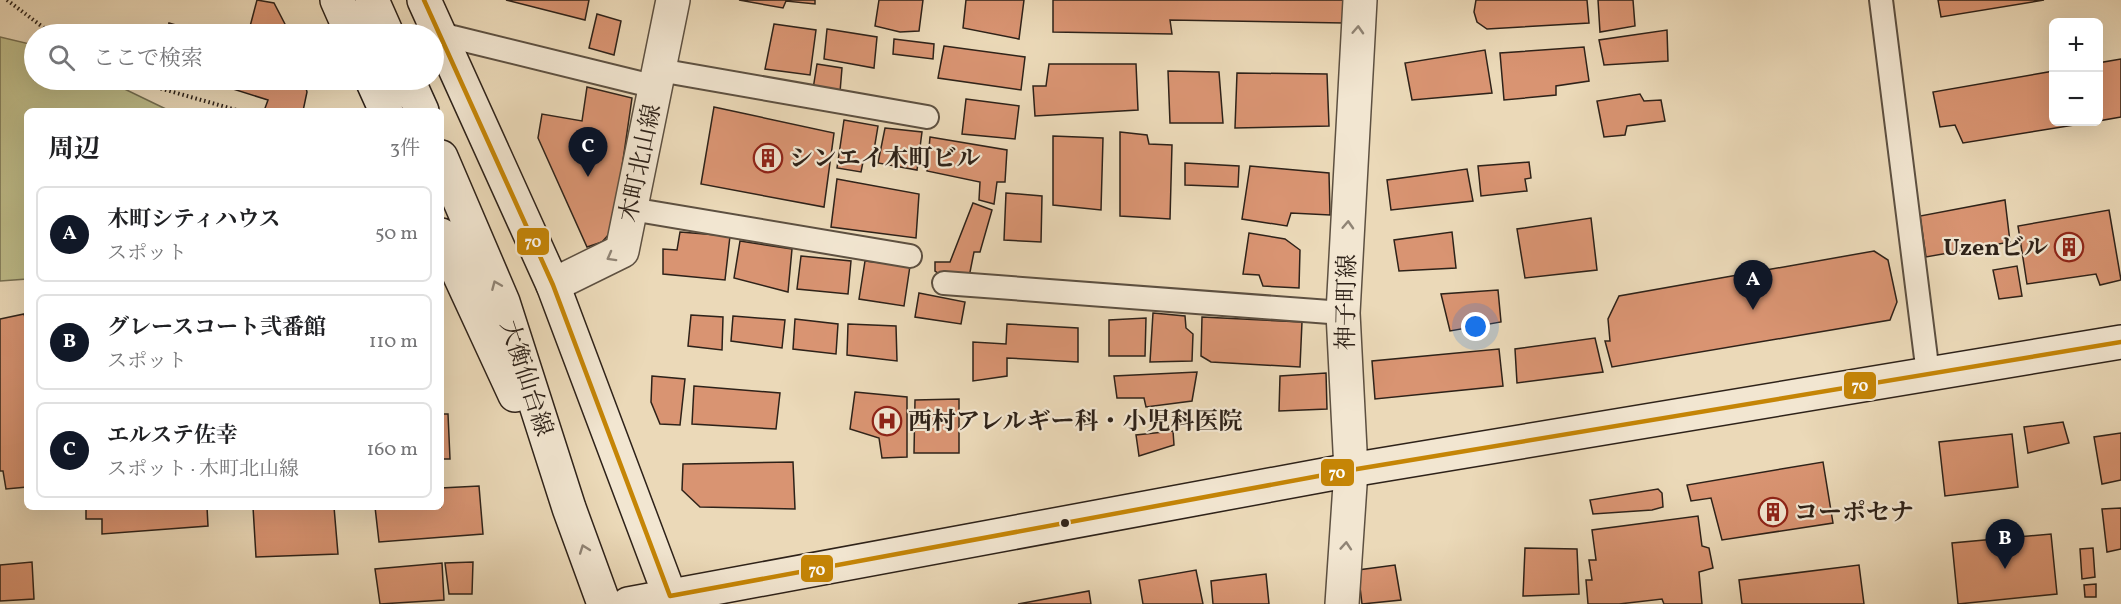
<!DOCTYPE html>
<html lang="ja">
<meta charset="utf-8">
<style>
body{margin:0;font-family:Vollkorn,"Noto Serif JP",serif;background:#f2f2f2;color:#202124}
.controls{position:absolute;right:18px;top:18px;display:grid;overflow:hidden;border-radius:9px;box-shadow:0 6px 24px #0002}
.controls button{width:54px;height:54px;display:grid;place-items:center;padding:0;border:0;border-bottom:2px solid #e0e0e0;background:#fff;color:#202124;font:30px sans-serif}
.you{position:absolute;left:1476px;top:327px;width:21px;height:21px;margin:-15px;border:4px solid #fff;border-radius:50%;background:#1a73e8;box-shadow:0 0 0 9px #1a73e833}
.badge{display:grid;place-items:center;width:39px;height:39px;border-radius:50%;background:#111827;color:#fff;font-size:20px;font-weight:700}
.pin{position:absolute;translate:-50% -50px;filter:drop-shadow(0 2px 3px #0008)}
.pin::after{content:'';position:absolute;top:32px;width:21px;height:18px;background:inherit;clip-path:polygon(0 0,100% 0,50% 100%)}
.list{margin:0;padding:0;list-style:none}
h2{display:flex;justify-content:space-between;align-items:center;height:78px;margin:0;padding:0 24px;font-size:26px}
h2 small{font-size:20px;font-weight:400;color:#757577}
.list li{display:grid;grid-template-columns:39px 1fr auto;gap:18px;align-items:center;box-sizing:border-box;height:96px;margin:0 12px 12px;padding:0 12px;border:2px solid #e0e0e0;border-radius:9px}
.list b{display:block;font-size:22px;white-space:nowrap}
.list p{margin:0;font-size:20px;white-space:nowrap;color:#757577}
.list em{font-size:20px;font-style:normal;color:#757577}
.icon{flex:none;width:33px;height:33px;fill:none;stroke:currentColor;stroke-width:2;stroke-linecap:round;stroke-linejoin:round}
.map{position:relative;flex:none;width:2121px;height:604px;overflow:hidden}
.search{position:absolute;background:#fff;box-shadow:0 6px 24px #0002;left:24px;top:24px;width:420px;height:66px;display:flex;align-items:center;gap:15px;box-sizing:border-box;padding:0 21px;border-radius:33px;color:#757577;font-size:22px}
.panel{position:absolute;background:#fff;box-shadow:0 6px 24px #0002;left:24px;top:108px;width:420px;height:402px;border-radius:9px}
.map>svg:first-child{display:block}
</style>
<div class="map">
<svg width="2121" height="604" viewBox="0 0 2121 604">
<rect width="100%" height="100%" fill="#ebd9b8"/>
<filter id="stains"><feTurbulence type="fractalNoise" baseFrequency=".00333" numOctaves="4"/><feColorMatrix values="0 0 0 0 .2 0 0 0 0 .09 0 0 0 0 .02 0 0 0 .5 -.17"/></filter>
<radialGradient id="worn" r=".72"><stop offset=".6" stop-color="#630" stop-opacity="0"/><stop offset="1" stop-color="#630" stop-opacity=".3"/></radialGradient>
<path fill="#bfbd8a" stroke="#767052" stroke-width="1.5" d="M0,37L34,45V80H106L170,111H27V279L0,281Z"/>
<path fill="#d99472" stroke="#2e2219" stroke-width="1.5" d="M257,0L274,3L286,26L284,34H248Z
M506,0H589L585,20Z
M739,0H815V4L786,1L783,8Z
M879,0H923L919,31L900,32L875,26Z
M966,0H1024L1019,39L963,28Z
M1053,0H1343L1344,23L1170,20L1172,34L1053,32Z
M1476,0H1587L1589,23L1487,29L1477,22L1474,12Z
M1598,0H1633L1635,26L1600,32Z
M1938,0H2044L1941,17Z
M597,14L621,21L614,55L589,48Z
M169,23L206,34H166Z
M774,24L816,30L810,75L765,69Z
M827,29L877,37L874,68L824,59Z
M1667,30L1668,61L1604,65L1599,40Z
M894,39L934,44L933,59L893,54Z
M944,46L1025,57L1021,90L938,78Z
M1584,47L1589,81L1556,86V95L1504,100L1500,53Z
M1485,50L1492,93L1412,100L1405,63Z
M2121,59V117L2098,121V63Z
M817,64L842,68L840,92L813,89Z
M1049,64H1136L1138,110L1035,116L1033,86H1046Z
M1168,71L1219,72L1223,123H1170Z
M2054,71V122H2093L1963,143L1955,125L1940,127L1933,92Z
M1237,73L1327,74L1329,126L1235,128Z
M235,80H304L307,92L303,111H264L268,100L233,89Z
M587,87L632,98L615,215L610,233L602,242L587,247L538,138L542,114L582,121Z
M1640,94L1644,101L1661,100L1665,121L1627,126L1625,135L1604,137L1597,101Z
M966,99L1019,106L1015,139L962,134Z
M714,107L834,133L824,207L701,184Z
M844,120L878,126L873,156L863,162L861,172L837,168Z
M885,128L922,132L917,170L878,163Z
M1120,132L1147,135L1149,144L1172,145L1170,219L1120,216Z
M1053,136L1103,138L1101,210L1053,205Z
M930,137L1007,150L1005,182H997L994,204L979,200L980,182L927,171Z
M1529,162L1531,178L1525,179L1527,191L1481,196L1478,166Z
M1185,163L1239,166L1238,187L1185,185Z
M1250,166L1329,173L1330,215L1291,213L1287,226L1242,219Z
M1467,169L1473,201L1391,210L1387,180Z
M837,179L919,194L916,238L831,227Z
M1006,193L1042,196L1041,242L1004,240Z
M2005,200L2010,242L1926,257L1920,216Z
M973,203L992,210L980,252H974L968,282L944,277L935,271V262H950Z
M2109,210L2121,280L2100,285L2096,274L2027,284L2018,226Z
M1591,218L1597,270L1525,278L1517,229Z
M680,232L730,236L725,280L663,274V249L677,250Z
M1452,232L1456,268L1399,271L1394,240Z
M1249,233L1285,239L1300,250L1299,288L1263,286L1259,275L1243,274Z
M740,241L792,249L788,292L734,278Z
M1874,251L1888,260L1897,302L1890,320L1612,367L1605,341H1610L1608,319L1619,296Z
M801,256L851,261L848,294L797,289Z
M865,261L910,266L904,306L859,299Z
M2017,266L2022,296L1999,299L1993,270Z
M1498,290L1501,322L1450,331L1441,294Z
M919,293L965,302L961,324L915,317Z
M1153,313L1185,316L1186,328L1193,334L1192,361L1150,362Z
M24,314L27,325V487L6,489L3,471H0V319Z
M691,315L723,317L722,350L688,346Z
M733,316L785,320L782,348L731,341Z
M1202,317L1302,322L1300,367L1211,362L1201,356Z
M1146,318L1145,356H1109V320Z
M795,319L838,324L836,354L793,349Z
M848,324L896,326L897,361L847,355Z
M1007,324L1078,328V362L1007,358V376L973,381V342L1006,344Z
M1595,338L1603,372L1517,383L1515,349Z
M1499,349L1503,386L1375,399L1372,361Z
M1197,372L1192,401L1146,407L1144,398H1117L1114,376Z
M1326,373L1327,409L1279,411L1280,376Z
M652,376L685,379L680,425L660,424L651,402Z
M694,386L780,393L776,429L692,424Z
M855,392L907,397V457L882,458L879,438L850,429Z
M959,399V453H914L915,400Z
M441,414H448L450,459H441Z
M2063,422L2069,443L2028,453L2024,427Z
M1173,431L1174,445L1139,456L1136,435Z
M2121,433V480L2102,484L2094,437Z
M2012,434L2018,487L1945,496L1939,442Z
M793,462L795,509L700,507L682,490L683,464Z
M1823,462L1833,523L1722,540L1711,498L1691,501L1687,485Z
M479,486L483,534L379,542L375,507H441V488Z
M1658,489L1662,493L1663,507L1652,510L1593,514L1590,500Z
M86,507H207L208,526L102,534V519H86Z
M253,507H334L338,554L256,557Z
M2121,508V549L2107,552L2102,509Z
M1698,516L1702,546L1709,548L1713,568L1699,572L1702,604H1664L1662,599L1619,604H1588L1586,580H1592L1589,560H1596L1592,530Z
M2051,534L2057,594L1958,604L1952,543Z
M1525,548L1577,549L1579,594L1523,596Z
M2093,548L2095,577L2082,579L2080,549Z
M32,562L34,599L0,601V565Z
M473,562L472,594H449L445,563Z
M442,563L444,600L380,604L375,569Z
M1395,565L1401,600L1362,604L1358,570Z
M1859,565L1864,604H1742L1739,580Z
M1196,570L1203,604H1143L1139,580Z
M1266,574L1269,604H1213L1211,581Z
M2096,584V597H2085L2084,585Z
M1089,591L1091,604H1018Z"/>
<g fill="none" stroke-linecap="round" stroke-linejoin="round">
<g stroke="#5d5041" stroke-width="26">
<path id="lane" d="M1881,0L1928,374
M440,34L656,87
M659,70L927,117
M631,209L910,256
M944,283L1343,313"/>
</g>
<g stroke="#5d5041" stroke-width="36">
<path id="street" d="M553,285L622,251L673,0
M1342,604L1351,470L1343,313L1360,0"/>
</g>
<g stroke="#2e2219" stroke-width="36">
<path id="secondary" d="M337,0L352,34
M372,0L387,34
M424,0L553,285L673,604
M372,80L386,111
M408,80L422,111
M441,157L503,302L569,508L604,604
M441,235L515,395
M628,604L1351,470L2121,342"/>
</g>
<path stroke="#2e2219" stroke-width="4" stroke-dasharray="1.5 3" stroke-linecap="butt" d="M7,0L52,34
M140,80L152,86L240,111"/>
<use href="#lane" stroke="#f2e6d1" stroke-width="22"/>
<use href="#street" stroke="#f2e6d1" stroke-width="33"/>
<use href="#secondary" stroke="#f2e6d1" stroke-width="33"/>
<g stroke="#f2e6d1" stroke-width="9">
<path id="bus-1" d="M424,0L553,285L670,596L1351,470L2121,342"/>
</g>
<use href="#bus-1" stroke="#c58506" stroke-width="4.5"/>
</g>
<defs><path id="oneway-chevron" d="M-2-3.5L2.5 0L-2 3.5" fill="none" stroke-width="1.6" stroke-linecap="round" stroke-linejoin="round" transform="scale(1.5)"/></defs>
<g stroke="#908475">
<use href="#oneway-chevron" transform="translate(1358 30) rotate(-87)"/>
<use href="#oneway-chevron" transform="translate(1348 225) rotate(-87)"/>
<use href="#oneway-chevron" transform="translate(611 257) rotate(151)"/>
<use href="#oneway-chevron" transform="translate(496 285) rotate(-113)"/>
<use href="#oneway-chevron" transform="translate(1346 546) rotate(-86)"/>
<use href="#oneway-chevron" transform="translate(584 549) rotate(-110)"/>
</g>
<defs>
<g id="building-ring" transform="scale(1.5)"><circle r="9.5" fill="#f2e6d1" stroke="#8f2418" stroke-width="1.5"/><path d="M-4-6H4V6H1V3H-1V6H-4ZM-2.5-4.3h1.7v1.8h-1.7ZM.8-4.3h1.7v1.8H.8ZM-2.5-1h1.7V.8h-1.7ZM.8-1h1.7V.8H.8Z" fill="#8f2418"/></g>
<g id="hospital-ring" transform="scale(1.5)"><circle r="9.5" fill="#f2e6d1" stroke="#8f2418" stroke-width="1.5"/><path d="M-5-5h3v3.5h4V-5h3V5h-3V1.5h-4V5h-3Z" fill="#8f2418"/></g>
</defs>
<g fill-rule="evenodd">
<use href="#building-ring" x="768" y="158"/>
<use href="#building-ring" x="2069" y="247"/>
<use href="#hospital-ring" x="887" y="421"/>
<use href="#building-ring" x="1773" y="512"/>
</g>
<circle fill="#2e2219" stroke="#f2e6d1" stroke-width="2" cx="1065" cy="523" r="5"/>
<g text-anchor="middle" stroke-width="4.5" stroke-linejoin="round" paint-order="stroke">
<g font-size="24" font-weight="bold" fill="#2e2219" stroke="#f2e6d1" text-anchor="start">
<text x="789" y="166">シンエイ木町ビル</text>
<text x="2048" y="255" text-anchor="end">Uzenビル</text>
<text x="908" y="429">西村アレルギー科・小児科医院</text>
<text x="1794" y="520">コーポセナ</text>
</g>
<g font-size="24" fill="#2e2219" stroke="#f2e6d1">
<text transform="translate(640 163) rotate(-78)" y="8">木町北山線</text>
<text transform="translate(1346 302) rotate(-89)" y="8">神子町線</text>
<text transform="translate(527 378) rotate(72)" y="8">大衡仙台線</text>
</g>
</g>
<g stroke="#f2e6d1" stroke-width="2">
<rect x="516" y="227" width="34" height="29" rx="6" fill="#c58506"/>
<rect x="1843" y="371" width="34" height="29" rx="6" fill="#c58506"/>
<rect x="1320" y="458" width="35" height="29" rx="6" fill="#c58506"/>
<rect x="800" y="554" width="34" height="29" rx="6" fill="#c58506"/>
</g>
<g font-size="16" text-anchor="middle" font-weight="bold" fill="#fff">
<text x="533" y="247">70</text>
<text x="1860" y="391">70</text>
<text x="1337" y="478">70</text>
<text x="817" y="575">70</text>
</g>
<rect width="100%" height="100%" filter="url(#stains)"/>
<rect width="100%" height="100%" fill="url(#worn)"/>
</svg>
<div class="controls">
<button>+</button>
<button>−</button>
</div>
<div class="you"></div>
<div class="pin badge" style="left:1753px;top:310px">A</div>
<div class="pin badge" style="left:2005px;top:569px">B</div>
<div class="pin badge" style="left:588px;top:177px">C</div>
<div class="search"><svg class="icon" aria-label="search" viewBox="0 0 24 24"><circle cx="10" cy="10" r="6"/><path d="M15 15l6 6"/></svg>ここで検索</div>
<section class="panel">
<h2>周辺<small>3件</small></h2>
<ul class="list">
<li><span class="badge">A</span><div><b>木町シティハウス</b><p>スポット</p></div><em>50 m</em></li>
<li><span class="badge">B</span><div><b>グレースコート弐番館</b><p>スポット</p></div><em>110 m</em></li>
<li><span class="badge">C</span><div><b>エルステ佐幸</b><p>スポット · 木町北山線</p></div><em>160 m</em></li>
</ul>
</section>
</div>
